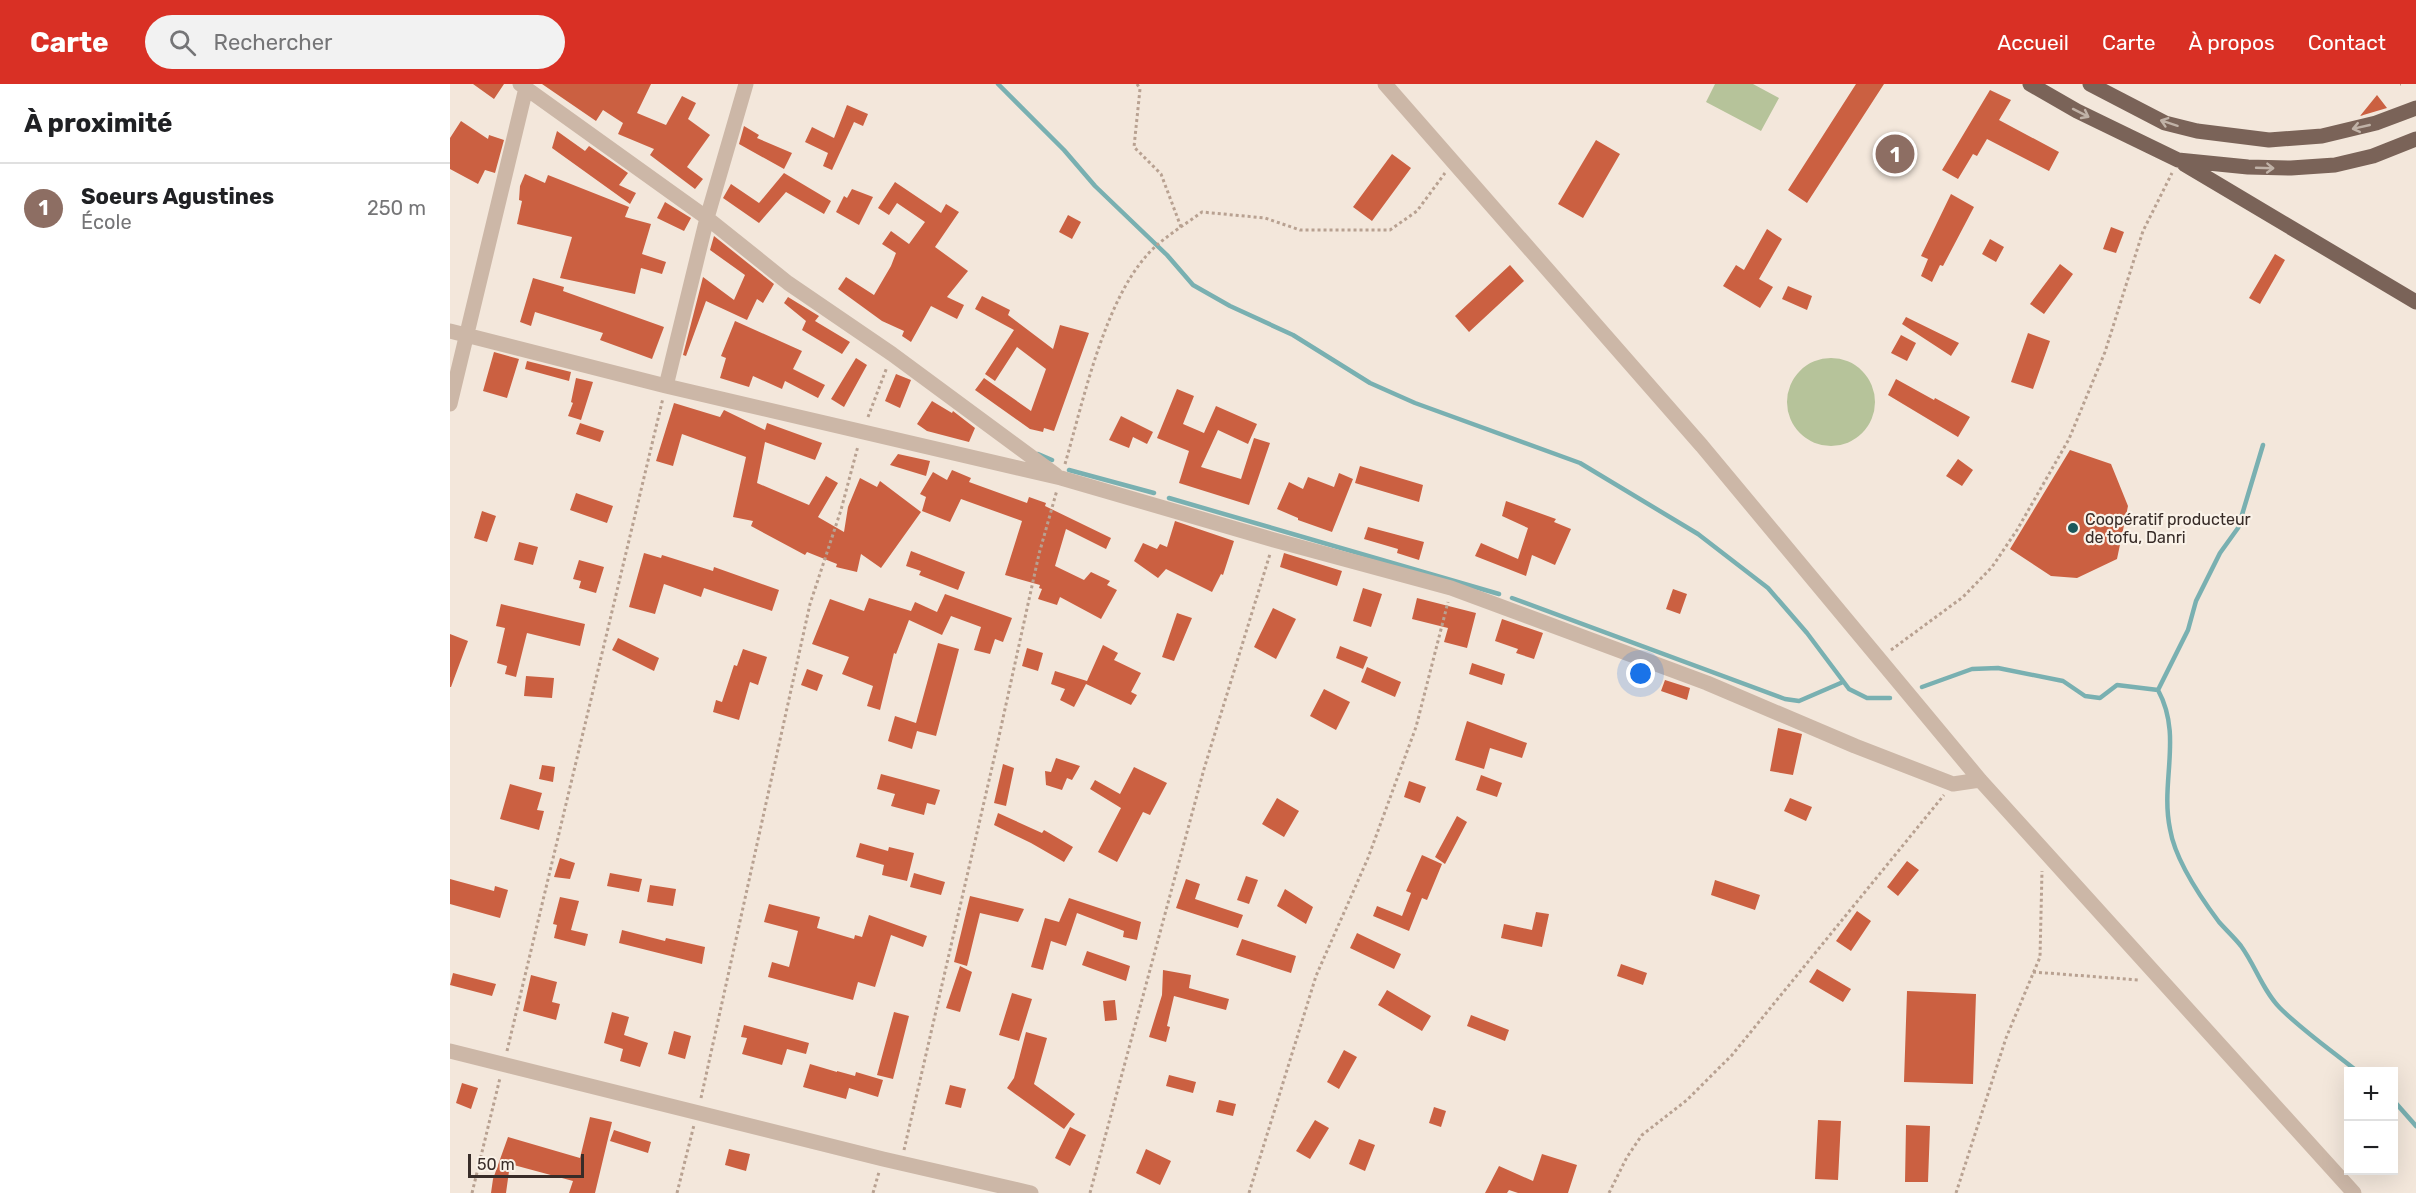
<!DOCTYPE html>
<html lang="fr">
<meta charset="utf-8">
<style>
body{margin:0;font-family:Rubik,sans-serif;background:#f2f2f2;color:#202124}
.controls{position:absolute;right:18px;bottom:18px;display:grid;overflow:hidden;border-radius:0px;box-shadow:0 6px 24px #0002}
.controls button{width:54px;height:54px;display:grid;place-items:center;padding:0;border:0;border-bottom:2px solid #e0e0e0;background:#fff;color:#202124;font:30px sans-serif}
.scale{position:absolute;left:18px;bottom:15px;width:116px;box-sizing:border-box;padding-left:6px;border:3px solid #382c28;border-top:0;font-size:16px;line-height:21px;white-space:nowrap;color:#382c28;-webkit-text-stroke:4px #faf2e8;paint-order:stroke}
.you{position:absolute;left:1191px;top:590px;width:21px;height:21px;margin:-15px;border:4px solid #fff;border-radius:50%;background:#1a73e8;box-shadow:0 0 0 9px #1a73e833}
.badge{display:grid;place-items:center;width:39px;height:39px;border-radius:50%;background:#d93025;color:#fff;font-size:20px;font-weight:700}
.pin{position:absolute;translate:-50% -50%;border:3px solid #fff;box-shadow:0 2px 6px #0006}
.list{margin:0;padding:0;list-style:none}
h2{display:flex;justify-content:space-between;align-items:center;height:78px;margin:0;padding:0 24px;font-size:26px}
h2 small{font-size:20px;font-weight:400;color:#757577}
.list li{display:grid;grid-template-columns:39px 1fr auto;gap:18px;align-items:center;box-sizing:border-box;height:90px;padding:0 24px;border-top:2px solid #e0e0e0}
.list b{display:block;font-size:22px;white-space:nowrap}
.list p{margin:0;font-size:20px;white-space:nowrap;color:#757577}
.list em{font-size:20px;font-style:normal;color:#757577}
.icon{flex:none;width:33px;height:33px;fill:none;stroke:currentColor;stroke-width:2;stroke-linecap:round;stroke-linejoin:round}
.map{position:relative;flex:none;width:1966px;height:1109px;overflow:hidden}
header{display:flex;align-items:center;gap:36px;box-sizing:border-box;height:84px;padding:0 30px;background:#d93025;color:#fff}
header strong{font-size:28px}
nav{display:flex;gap:33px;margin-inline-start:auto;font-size:21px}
.search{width:420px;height:54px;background:#f2f2f2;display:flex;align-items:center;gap:15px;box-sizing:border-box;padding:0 21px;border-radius:33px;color:#757577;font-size:22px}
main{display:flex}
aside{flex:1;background:#fff}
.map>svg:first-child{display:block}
</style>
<header>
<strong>Carte</strong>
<div class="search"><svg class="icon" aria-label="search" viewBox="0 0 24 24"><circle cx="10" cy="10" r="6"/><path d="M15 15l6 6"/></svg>Rechercher</div>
<nav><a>Accueil</a><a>Carte</a><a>À propos</a><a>Contact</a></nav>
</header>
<main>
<aside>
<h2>À proximité<small></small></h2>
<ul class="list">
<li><span class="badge" style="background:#8d6e63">1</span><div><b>Soeurs Agustines</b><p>École</p></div><em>250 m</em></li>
</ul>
</aside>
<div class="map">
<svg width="1966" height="1109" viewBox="0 0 1966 1109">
<rect width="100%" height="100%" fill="#f3e7db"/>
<path fill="#b6c39a" d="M1265,0H1303L1329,14L1311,47L1256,18Z
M1337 318a44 44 0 1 1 88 0a44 44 0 1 1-88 0Z"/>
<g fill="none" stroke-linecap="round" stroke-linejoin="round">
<path stroke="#79b0b1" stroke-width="4.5" d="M548,0L614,66L645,102L717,171L743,201L780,222L843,251L920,299L965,319L1130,379L1248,450L1318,504L1357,549L1399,605L1417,614H1440
M1813,361L1788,444L1770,469L1746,517L1738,546L1708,606C1733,652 1710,697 1720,745C1725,775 1751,814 1769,838C1776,846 1784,853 1791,862C1805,881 1813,907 1830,924C1853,947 1882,967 1908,988
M588,370L602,376
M619,386L704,409
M719,414L1049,510
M1062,514L1335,615L1349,617L1393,598
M1472,603L1522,585L1548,584L1613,597L1635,612L1650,614L1667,601L1708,606
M1944,1017L1966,1042"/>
</g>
<path fill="#cb6041" d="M23,0H54L44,15Z
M92,0H201L187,29L216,41L232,12L246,19L238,35L260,51L237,83L253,95L245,105L200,71L204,65L168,50L173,39L153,26L146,37Z
M1406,0H1434L1357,119L1338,106Z
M1540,6L1561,16L1549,36L1609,68L1599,87L1537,55L1527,72L1523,70L1508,95L1492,86Z
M1927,11L1937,24L1910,32Z
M397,21L418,30L413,42L404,38L382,86L373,82L378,69L355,58L362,43L384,54Z
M11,37L38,55L39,51L54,56L45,89L35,86L28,100L0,85V54Z
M294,42L309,51L307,54L342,69L334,85L289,60Z
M107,47L135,67L139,62L178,89L169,101L186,109L180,120L102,64Z
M1146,56L1170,70L1133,134L1108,120Z
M942,70L961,84L922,137L903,123Z
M334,89L381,117L374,130L336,108L309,139L273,114L281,100L309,119Z
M75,90L95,99L98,91L179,123L175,133L201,140L192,170L216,178L212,190L191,184L185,210L110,194L122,153L67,140L72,117L69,116L70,102Z
M445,98L491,129L496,120L509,128L485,163L518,187L497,213L514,221L507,235L481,222L461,258L452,252L454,247L432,237L388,205L396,193L424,211L441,182L446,169L432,160L441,147L459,160L475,138L447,119L439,131L428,124Z
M402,105L423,113L409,141L386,128L394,112L397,114Z
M1501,110L1524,123L1493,182L1490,181L1482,198L1471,192L1478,175L1471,172Z
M215,118L241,134L234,147L207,134Z
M618,131L631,138L622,155L609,148Z
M1661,143L1674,148L1666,169L1653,165Z
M1317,145L1332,155L1309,195L1323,203L1310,224L1273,202L1286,181L1294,186Z
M264,152L324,200L313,219L307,215L297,236L256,217L236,272L233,271L253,193L284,216L295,191L260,166Z
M1540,155L1554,163L1546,178L1532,170Z
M1825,170L1835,176L1810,220L1799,214Z
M1610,180L1623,190L1594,230L1580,220Z
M1060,181L1074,197L1019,248L1005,232Z
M83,194L114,203L113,207L214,243L202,275L150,256L153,249L85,228L81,242L70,238Z
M1338,202L1362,212L1357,226L1332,215Z
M532,212L560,226L558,231L603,265L610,241L639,249L604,347L594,344L593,348L580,345L525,306L534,294L581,327L596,285L567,263L545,297L535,290L564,246L525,225Z
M338,213L369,232L365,237L400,258L392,270L352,246L356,237L334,219Z
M1456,233L1509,259L1501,272L1452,240Z
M285,237L352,267L343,285L375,301L368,314L335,297L332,305L303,292L299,303L270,294L276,274L271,272Z
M1578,249L1600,257L1583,305L1561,298Z
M1451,251L1466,259L1457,277L1441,269Z
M44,268L69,275L57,314L33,307Z
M406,274L417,281L394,323L381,315Z
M77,277L121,288L119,297L75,285Z
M446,290L461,296L450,324L435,317Z
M126,294L143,298L131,336L118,332L123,319L121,318Z
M1446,295L1484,316L1485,314L1520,333L1508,353L1438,311Z
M727,305L744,312L733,340L754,349L766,322L807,340L798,360L768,346L751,383L791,395L804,354L820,359L799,421L729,399L739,367L707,354Z
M482,317L502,329L503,327L525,344L519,358L477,347L467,340Z
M224,319L270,333L274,326L315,346L317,339L372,359L365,376L315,358L307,399L359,421L376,392L388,399L368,433L394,448L398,423L410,394L427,403L430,397L471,428L431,484L411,470L407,488L386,483L387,480L357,468L355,471L301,442L303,437L283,433L296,373L232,350L223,382L206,377Z
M671,332L703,348L697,360L683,353L679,364L659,356Z
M130,339L154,347L150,358L126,350Z
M1620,366L1661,380L1678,422L1667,475L1627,494L1601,492L1560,465Z
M448,370L480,377L476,392L440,381Z
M1508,375L1523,386L1512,402L1496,392Z
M910,382L973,401L969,418L905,399Z
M502,386L521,394L519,398L577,419L579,413L596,419L595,422L661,454L656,465L616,445L605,482L634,496L641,488L660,497L657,501L667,506L651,535L610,513L607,521L588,515L592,505L589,504L590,501L555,491L572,437L511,415L500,438L472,427L476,413L470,410L483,388L497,396Z
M889,389L903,395L882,448L848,436V434L827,425L839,398L853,405L858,393L884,403Z
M126,409L163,422L157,439L120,426Z
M1056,417L1106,435L1104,438L1121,445L1105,481L1082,471L1076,492L1025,472L1031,459L1068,475L1078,444L1052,432Z
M32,427L46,432L37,458L24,454Z
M725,437L784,457L773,491L771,490L762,508L716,485L708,494L684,477L693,459L707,465L710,460L717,463Z
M918,443L974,458L969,476L947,469L948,465L914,455Z
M69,458L88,463L83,481L64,476Z
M461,467L515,488L508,506L469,491L471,487L456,482Z
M194,469L211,474L212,471L263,487L264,483L329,506L322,527L254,504L251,513L214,500L205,530L179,523Z
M834,469L892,487L887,502L830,483Z
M129,476L154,483L146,509L129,504L131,497L123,495Z
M913,504L932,510L921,543L903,537Z
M1223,505L1237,510L1230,530L1216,525Z
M495,510L562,534L553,558L545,555L540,570L524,566L531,543L501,532L492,551L459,536L446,570L444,569L430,626L417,622L423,602L392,590L399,573L362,560L380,515L414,527L419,514L461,527L465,518L487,528Z
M967,514L1026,529L1017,564L994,558L998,544L962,535Z
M51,520L135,540L130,562L77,549L66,593L55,590L57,582L47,579L55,544L46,542Z
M823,524L846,535L826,575L804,563Z
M727,529L742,534L724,577L712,573Z
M1052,535L1093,549L1084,575L1066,569L1068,565L1045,557Z
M0,550L18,557L1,603H0Z
M168,554L209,574L204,587L162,566Z
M488,559L509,565L486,652L467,647L462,665L438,657L445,632L466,639Z
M653,561L668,569L664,576L691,589L681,608L687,611L681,621L636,600L624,623L610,616L615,605L601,600L605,587L637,597Z
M890,562L918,573L913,585L886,574Z
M577,564L593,569L588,587L572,582Z
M293,565L317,573L308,601L300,598L289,636L263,628L266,616L272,618L284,581L287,582Z
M1022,579L1055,590L1052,601L1019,590Z
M917,583L951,598L945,613L911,598Z
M357,585L373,591L367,607L351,601Z
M76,592L104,594L102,614L74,612Z
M1215,596L1240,604L1237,616L1211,607Z
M874,605L900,618L886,646L860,632Z
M1017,637L1077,659L1072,674L1040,664L1034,685L1005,676Z
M1328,644L1352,650L1343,691L1320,687Z
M606,674L630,682L622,696L617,694L612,706L596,701L595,687L601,688Z
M553,680L564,684L556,722L544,719Z
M92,681L105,683L103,698L89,695Z
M684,683L717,699L700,731L693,728L667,778L648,768L671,724L640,705L645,696L670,710Z
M431,690L490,706L485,721L477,719L474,731L441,722L445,710L427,705Z
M1031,691L1052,699L1047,713L1026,706Z
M959,697L976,703L970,719L954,713Z
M60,700L92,709L87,726L94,727L89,746L50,735Z
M827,714L849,727L834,753L812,740Z
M1340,714L1362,723L1356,737L1334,727Z
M548,729L592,749L594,746L623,763L614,778L581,759L544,741Z
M1007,732L1017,738L995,780L985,773Z
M410,759L438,767L439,763L464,769L457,797L432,791L434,781L406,773Z
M972,771L992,780L977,816L972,814L959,847L923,832L927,822L952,832L961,809L956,807Z
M110,774L125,779L120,795L104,793Z
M1457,777L1469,786L1448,812L1437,803Z
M160,789L192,795L189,808L157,802Z
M464,789L495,798L491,811L460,803Z
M796,792L808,796L799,820L787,816Z
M0,795L44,807L45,802L58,806L50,834L0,820Z
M736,795L750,800L745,815L793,831L788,844L726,824Z
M1265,796L1310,811L1305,826L1261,811Z
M200,801L226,805L223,822L197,818Z
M835,805L863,823L856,840L827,822Z
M520,812L574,825L568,838L530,829L517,882L504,878Z
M110,813L129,817L121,846L138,850L135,862L104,854L107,841L103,840Z
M619,814L691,838L687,856L673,853L674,847L627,829L616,862L601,857L593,886L581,883L595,834L609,838Z
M319,820L370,833L367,844L404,855L405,851L412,853L419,831L477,852L473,863L441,851L425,903L408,898L403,916L318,893L322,878L339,883L348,847L314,838Z
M1407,827L1421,837L1401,867L1386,857Z
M1086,828L1099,830L1092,863L1051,854L1054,840L1082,846Z
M172,846L215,857L216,854L255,863L252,880L169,859Z
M907,849L951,870L944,885L900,864Z
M792,855L846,872L841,889L786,871Z
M637,867L680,882L676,897L632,881Z
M1171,880L1197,889L1193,901L1167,892Z
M510,882L522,888L510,928L496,924Z
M1367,885L1401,905L1393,918L1359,898Z
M713,886L741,891L739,904L779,915L776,926L724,912L717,942L720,943L716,958L699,953L712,911Z
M3,889L46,900L42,912L0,901Z
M81,891L107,898L102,918L110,920L106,936L73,927Z
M937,906L981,932L972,947L928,921Z
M1457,907L1526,910L1523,1000L1454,998Z
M562,909L582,915L569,957L549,951Z
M665,916L667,936L655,937L653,917Z
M162,928L179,933L174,951L198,959L190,983L170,977L173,965L154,959Z
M444,928L459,932L443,995L427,991Z
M1021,931L1059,946L1055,957L1017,942Z
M294,941L359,959L356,970L337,965L332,981L292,970L297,954L291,953Z
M224,947L241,952L235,975L218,970Z
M576,948L597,954L584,1000L625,1030L614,1045L557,1004L564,994Z
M894,966L907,973L889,1005L877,998Z
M360,980L387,988V987L405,992L406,988L433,996L428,1013L399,1004L396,1015L353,1003Z
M719,991L746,998L743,1009L716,1002Z
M12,999L28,1004L21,1025L6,1019Z
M500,1001L516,1005L511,1024L495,1020Z
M769,1016L786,1020L783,1032L766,1028Z
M984,1023L996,1027L991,1043L979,1039Z
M140,1033L162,1038L145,1109H119L123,1097L60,1080L56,1109H41L43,1095L58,1053L130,1074Z
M865,1036L879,1044L860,1075L846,1067Z
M1368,1036L1391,1037L1388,1096L1365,1095Z
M1456,1041L1480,1042L1478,1098H1455Z
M620,1043L636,1051L620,1082L605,1074Z
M164,1046L201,1058L198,1069L160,1057Z
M909,1055L925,1061L915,1087L899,1080Z
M279,1065L300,1070L296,1087L275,1081Z
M696,1065L721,1077L710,1101L686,1089Z
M1092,1070L1127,1081L1118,1109H1068L1059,1106L1057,1109H1035L1049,1082L1083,1097Z"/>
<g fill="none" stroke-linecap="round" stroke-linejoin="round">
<path stroke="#b8a191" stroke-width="3" stroke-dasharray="3 3" stroke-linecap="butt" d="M687,0L690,5L684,63L711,90L731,143
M1950,0H1951
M418,333L437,283
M615,380C634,315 656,206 707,161C721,149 737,139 752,128L815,134L850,146H940L967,127L995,89
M1441,566L1513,513L1542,483L1567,446L1619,355L1655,268L1693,147L1722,89
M1583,888L1689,896
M57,967L213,314
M251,1014L360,520L391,426L408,362
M454,1066L546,666L589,470L607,406
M22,1109L50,994
M227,1109L244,1041
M423,1109L429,1088
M640,1109L754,685L820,470
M799,1109L866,892L918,774L966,643L998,518
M1159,1109L1177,1073L1192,1051L1237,1016L1282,971L1494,711
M1506,1109L1556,954L1590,873L1592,787"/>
<path stroke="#ccb7a7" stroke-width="15" d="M70,0L257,134L338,199L442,270L606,391
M935,0L1252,362L1530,696L1904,1109
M0,247L216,302L611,394L824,456L1001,504L1257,599L1405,662L1503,700L1530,696
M216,302L257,134L296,0
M0,320L76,4
M0,967L433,1075L581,1109"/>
<path stroke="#7a6358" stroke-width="15" d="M1580,0L1627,27L1728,76L1798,83L1841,84L1885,81L1923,72L1966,55
M1640,0L1715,39L1747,47L1819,56L1872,52L1926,39L1966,24
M1734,80L1966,218"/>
</g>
<defs><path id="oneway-shaft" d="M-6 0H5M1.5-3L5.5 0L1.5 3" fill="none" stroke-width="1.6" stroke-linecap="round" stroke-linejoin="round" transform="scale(1.5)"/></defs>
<g stroke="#c0b2a7">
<use href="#oneway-shaft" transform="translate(1631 29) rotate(27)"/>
<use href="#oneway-shaft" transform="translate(1719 39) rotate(-162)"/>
<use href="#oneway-shaft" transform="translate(1911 43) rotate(167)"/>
<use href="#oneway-shaft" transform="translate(1815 84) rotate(2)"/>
</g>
<circle fill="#1b585b" stroke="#faf2e8" stroke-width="2" cx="1623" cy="444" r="6"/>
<g text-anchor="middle" stroke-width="4.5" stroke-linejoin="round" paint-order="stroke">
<g font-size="16" fill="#382c28" stroke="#faf2e8" text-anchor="start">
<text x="1635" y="441">Coopératif producteur<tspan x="1635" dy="18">de tofu, Danri</tspan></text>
</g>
</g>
</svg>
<div class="controls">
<button>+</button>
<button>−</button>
</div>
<div class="scale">50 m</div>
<div class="you"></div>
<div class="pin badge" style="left:1445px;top:70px;background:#8d6e63">1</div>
</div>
</main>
